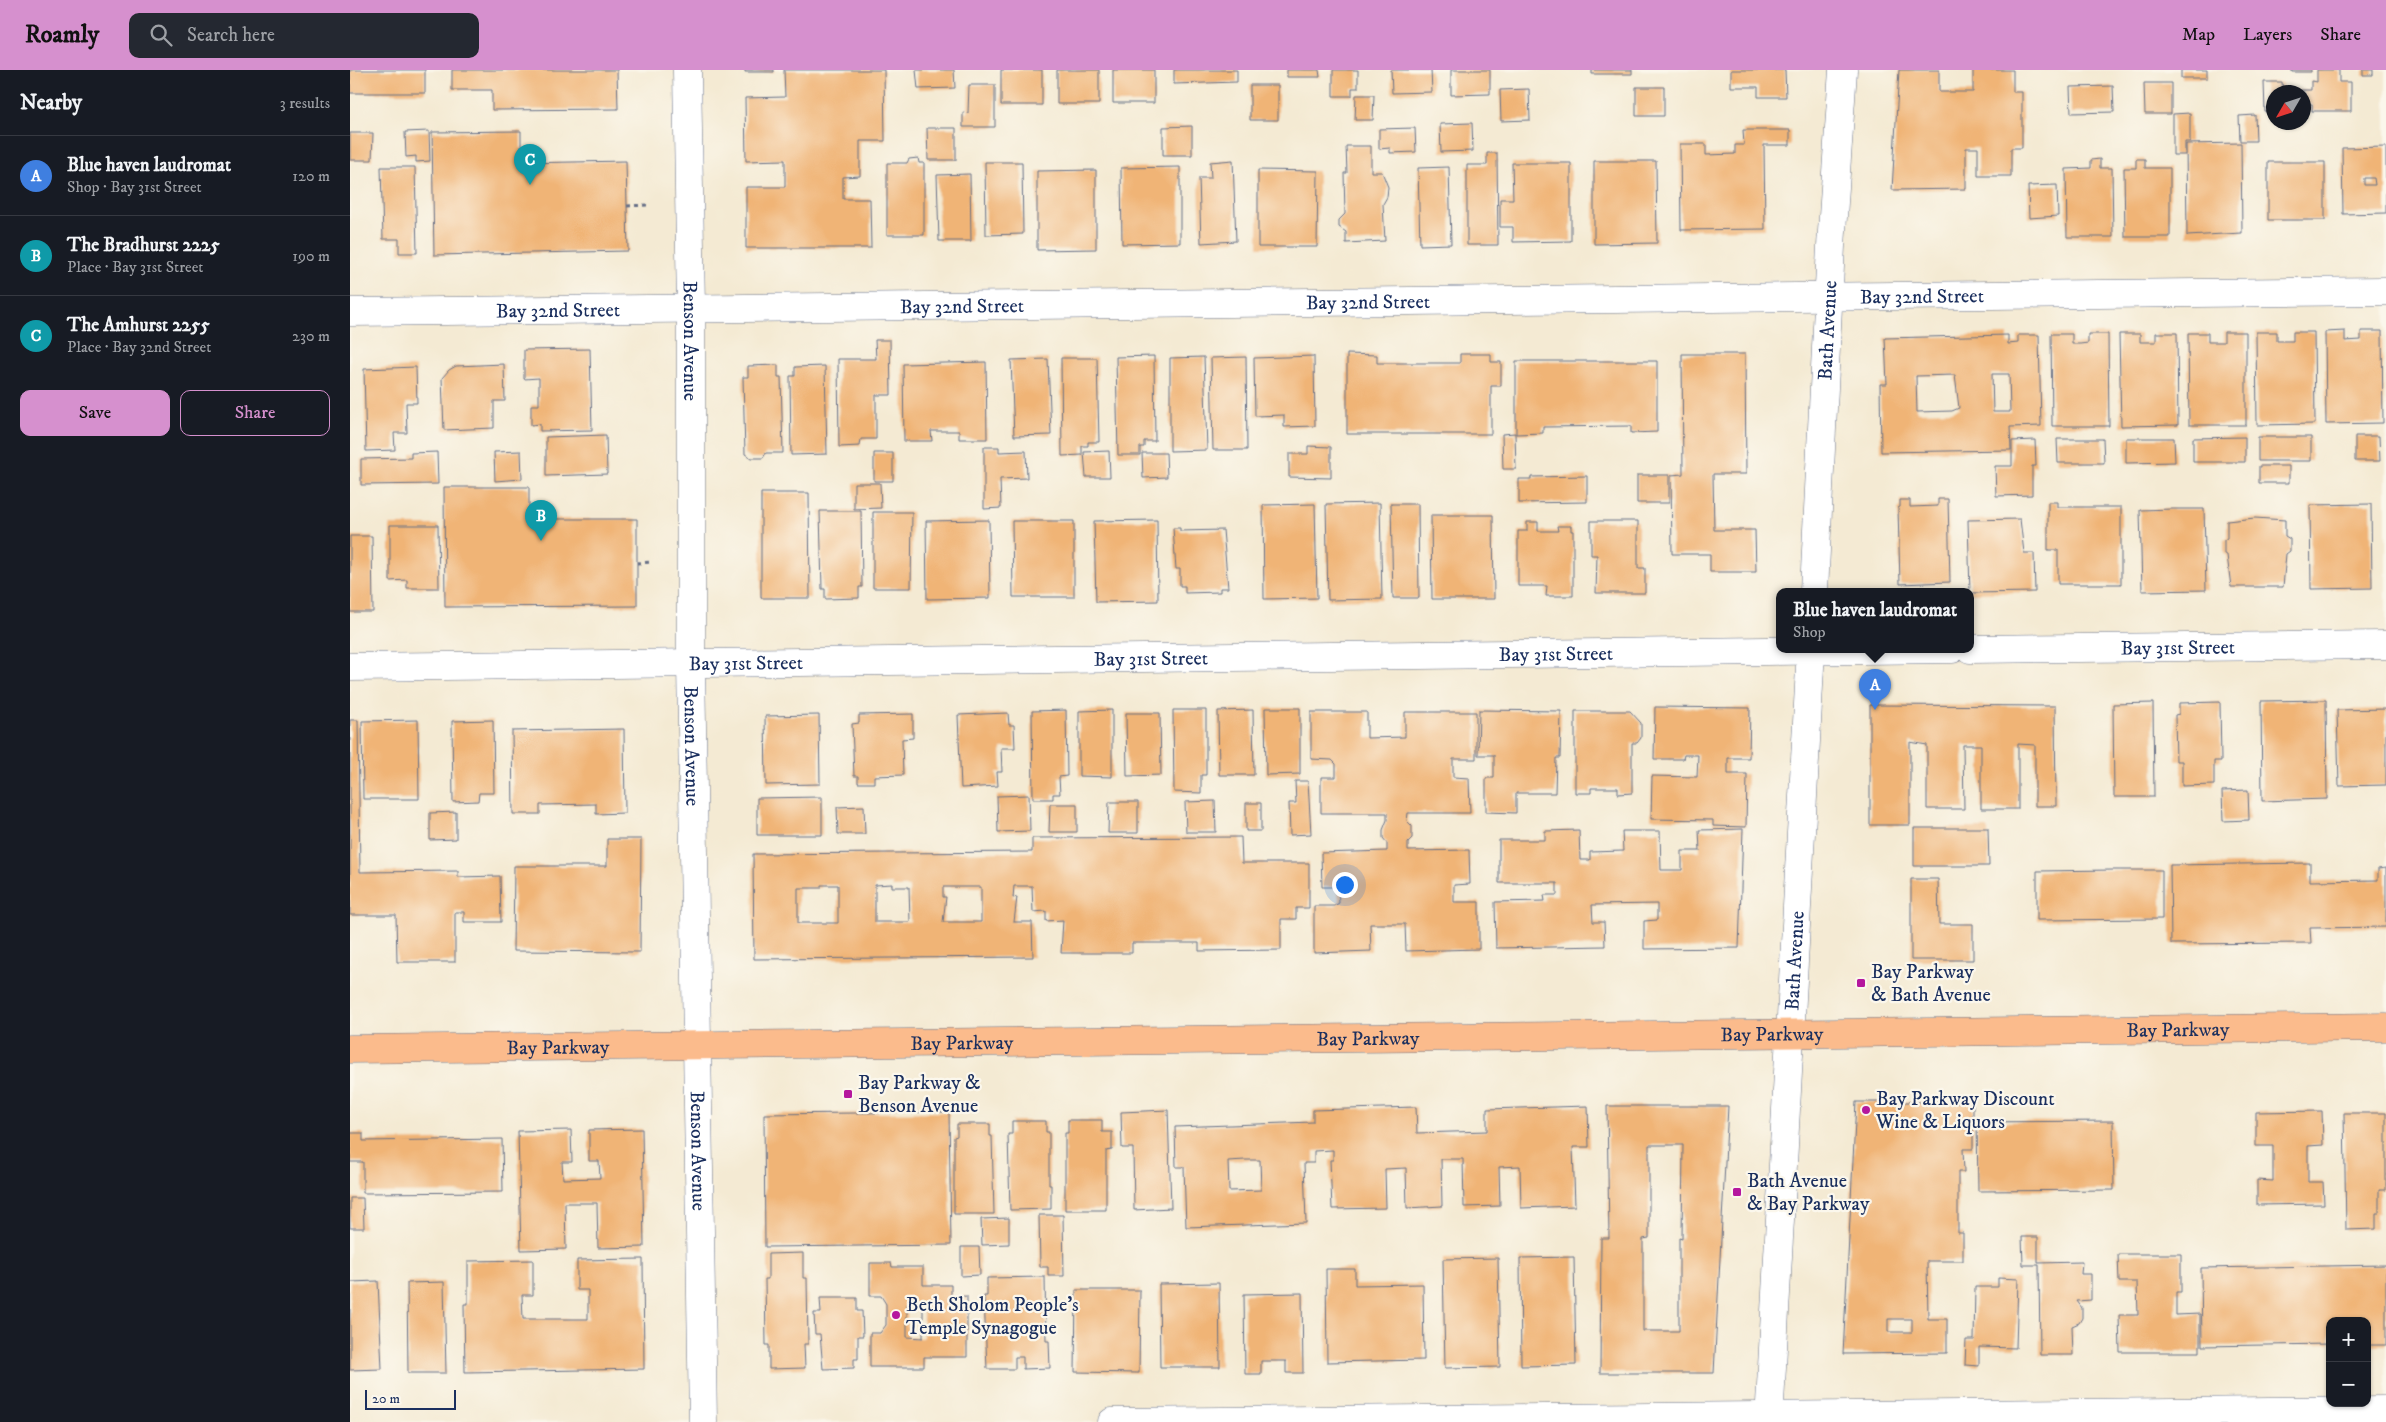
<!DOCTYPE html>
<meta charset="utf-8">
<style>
body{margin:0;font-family:"IM FELL DW Pica",serif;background:#242831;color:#f1f3f6}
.controls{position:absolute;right:15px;bottom:15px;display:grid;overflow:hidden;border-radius:10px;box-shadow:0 1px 4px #0004}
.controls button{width:45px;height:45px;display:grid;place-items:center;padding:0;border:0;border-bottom:1px solid #363941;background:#171b24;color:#f1f3f6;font:25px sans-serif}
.compass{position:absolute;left:1916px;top:15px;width:45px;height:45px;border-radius:50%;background:#171b24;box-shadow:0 1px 4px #0004;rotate:231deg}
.scale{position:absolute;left:15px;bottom:12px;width:91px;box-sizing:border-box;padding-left:5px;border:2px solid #1b2f5e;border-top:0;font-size:14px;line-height:18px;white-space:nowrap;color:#1b2f5e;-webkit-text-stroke:4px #fbf7ec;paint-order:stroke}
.you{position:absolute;left:994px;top:814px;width:18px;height:18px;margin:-12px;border:4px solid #fff;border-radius:50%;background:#1a73e8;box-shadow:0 0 0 8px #1a73e833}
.badge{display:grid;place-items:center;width:32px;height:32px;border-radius:50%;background:#d690ce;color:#fff;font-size:16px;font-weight:700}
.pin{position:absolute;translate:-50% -41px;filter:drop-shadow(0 1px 2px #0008)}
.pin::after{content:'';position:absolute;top:26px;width:18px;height:15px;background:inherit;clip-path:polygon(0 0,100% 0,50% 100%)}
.popup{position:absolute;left:1426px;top:518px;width:198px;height:65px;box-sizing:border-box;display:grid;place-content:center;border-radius:10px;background:#171b24;filter:drop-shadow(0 1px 4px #0005);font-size:16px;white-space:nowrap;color:#9ea1a6}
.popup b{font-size:19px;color:#f1f3f6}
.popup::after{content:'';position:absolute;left:50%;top:100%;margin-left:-10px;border:10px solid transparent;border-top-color:#171b24}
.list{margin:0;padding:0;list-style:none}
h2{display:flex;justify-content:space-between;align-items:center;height:65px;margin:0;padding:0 20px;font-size:21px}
h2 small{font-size:16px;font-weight:400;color:#9ea1a6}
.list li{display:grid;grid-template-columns:32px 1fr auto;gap:15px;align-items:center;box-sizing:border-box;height:80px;padding:0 20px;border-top:1px solid #363941}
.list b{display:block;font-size:19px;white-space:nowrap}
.list p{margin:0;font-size:16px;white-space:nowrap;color:#9ea1a6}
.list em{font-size:16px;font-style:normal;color:#9ea1a6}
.actions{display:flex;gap:10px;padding:15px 20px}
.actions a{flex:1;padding:11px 0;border:1px solid #d690ce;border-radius:10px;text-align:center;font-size:18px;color:#d690ce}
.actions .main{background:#d690ce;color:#111}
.icon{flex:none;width:28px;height:28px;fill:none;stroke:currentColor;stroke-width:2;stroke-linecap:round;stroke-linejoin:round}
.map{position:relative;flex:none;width:2036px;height:1352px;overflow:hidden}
header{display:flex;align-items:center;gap:30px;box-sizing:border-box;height:70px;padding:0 25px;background:#d690ce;color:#111}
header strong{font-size:24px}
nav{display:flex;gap:28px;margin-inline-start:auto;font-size:18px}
.search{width:350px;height:45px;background:#242831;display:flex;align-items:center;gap:12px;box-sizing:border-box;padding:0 18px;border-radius:10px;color:#9ea1a6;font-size:19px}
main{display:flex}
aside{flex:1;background:#171b24}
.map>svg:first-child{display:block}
</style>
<header>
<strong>Roamly</strong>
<div class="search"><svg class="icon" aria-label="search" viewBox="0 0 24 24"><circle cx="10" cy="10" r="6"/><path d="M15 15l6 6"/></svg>Search here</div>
<nav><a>Map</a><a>Layers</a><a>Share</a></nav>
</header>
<main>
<aside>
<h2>Nearby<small>3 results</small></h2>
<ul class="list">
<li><span class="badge" style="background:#3f7fe0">A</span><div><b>Blue haven laudromat</b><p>Shop · Bay 31st Street</p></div><em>120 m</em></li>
<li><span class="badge" style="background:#0f9aa8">B</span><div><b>The Bradhurst 2225</b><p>Place · Bay 31st Street</p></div><em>190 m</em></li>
<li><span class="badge" style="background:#0f9aa8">C</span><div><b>The Amhurst 2255</b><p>Place · Bay 32nd Street</p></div><em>230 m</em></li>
</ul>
<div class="actions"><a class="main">Save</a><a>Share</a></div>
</aside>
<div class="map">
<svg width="2036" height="1352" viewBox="0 0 2036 1352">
<rect width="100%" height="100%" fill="#fbf7ec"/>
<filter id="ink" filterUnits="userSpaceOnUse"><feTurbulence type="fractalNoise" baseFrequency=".02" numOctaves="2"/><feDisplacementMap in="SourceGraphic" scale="10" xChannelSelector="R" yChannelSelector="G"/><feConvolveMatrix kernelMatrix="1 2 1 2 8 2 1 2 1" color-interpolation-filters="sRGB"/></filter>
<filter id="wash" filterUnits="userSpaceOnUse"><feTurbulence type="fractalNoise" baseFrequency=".0096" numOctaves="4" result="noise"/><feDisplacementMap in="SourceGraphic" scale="20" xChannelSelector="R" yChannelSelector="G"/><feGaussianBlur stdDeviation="1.12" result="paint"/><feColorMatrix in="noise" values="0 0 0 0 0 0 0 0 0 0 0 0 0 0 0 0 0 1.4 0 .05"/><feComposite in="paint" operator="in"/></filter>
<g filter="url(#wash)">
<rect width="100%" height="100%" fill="#f4ead3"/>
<g id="blocks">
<path fill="#f0b476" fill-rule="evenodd" d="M0,0H75V23H0Z
M102,0H267L268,39L142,40V20H102Z
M395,0H424V2H395Z
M434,0H534L535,71H510V106L493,107V129H520L521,178H396V117H435V90L396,91L395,28L435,27Z
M566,0H604L605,18L568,19Z
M651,0H692V35H651Z
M707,0H749V34H707Z
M763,0H804V33H763Z
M824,0H887V12L824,14Z
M937,0H969L970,7H937Z
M983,0H1008V18H1002V26H983Z
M1041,0H1081L1082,22L1042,23Z
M1101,0H1140V24L1101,25Z
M1242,0H1282V4H1242Z
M1381,0H1435L1436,27H1408V17H1381Z
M1549,0H1589V22H1623V0H1663V22H1672V78H1661V106H1628V78H1616V119L1542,120Z
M1831,0H1857V8H1831Z
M1942,0H1961V2H1942Z
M1967,0H1989V12H2001V41H1962V34H1954V22H1941V20H1961V11L1967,12Z
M2013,0H2023V5H2013Z
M1914,12H1932L1933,22H1924V41L1915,42Z
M1794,13H1821V44H1795Z
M619,15H645V57H613V42L618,43Z
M900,15H928V50H900Z
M1763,16L1764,42L1721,43L1720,17Z
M1286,17H1314V46H1286Z
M1179,19L1180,50L1151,51L1150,20Z
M1006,25H1024L1023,50H1005Z
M1840,43V72H1835V85H1823V44Z
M1905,45L1906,71H1890L1889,46Z
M1122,53L1123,81L1091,82L1090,54Z
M842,56V85H813V57Z
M577,58H606V90H578Z
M1065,58L1066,82L1040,83V78L1029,79V59Z
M1393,60H1440V75H1414L1415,159L1331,160L1330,74H1356V85L1385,84V75H1394Z
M79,61L80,91L66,92V86L56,87L55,62Z
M171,61V93L276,91L278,181L84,185L82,62Z
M0,63H23L22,90H0Z
M1891,73L1892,163L1837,166L1836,74Z
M996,76H1021V102H1032L1038,117L1037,127L1033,134L1035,171L996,173V162L989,157V150L995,144L994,103H997Z
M2036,77V143L1993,144L1992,78ZM2014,108H2024L2025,115H2014Z
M1137,83H1147L1148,175H1117V95H1137Z
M568,88L569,93H574V165H537V93H557L559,89Z
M1750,89V98H1762L1763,167H1717L1716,99L1741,98V90Z
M1786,89H1795V98H1820V167H1775L1774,98H1786Z
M883,90L886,171L851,173L849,108H861L860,92Z
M1244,91H1306L1307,173L1244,174Z
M635,92H672L673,164L636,165Z
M1918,92H1975V150H1918Z
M1162,93H1221V171L1163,172V157H1150V129H1163Z
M31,97H65L67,183H49V169H33Z
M830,97V173L772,174L771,98Z
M1099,97L1101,174L1070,175L1068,98Z
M746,100V179L687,180V101Z
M908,100L968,101L967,177H908Z
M620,104L621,171H589L587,105Z
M1707,115L1708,146L1679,148L1678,116Z
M1995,261V271L2011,270V261H2032L2033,353L1976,354L1975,262Z
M1874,262H1896V355H1839L1838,263H1858V272H1874Z
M1906,262H1927V271H1943V262H1964L1965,354L1907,355Z
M1806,263H1827L1828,355L1771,356L1769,264H1790V272H1806Z
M1701,264H1722V274H1730L1738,273V264H1758L1759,356H1702Z
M1658,265V274L1668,273V265H1689L1691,356L1660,357L1661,380L1531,382L1530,314H1537L1535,268ZM1642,304H1659L1660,342H1643ZM1605,305L1609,338L1602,341L1567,342L1566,306Z
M525,270H540L541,325H526V369H511L510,376L489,377L488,289H526Z
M240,279L242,360L190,361V354L181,355V335H189V308L174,309V280Z
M997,284L1027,285V293H1110V284H1141V292H1151V316H1141V364H997Z
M1332,284H1395L1396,404H1363L1364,460H1405L1406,502H1360V484H1322L1321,405L1333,404Z
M804,286L805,371H794V377H790V385H768L766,287Z
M964,286L965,356L934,357V345L905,346L904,288Z
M854,287L857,380L820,381V288Z
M896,287L897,380H863L861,288Z
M711,288H747L749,372H738V376H732V385L712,386Z
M698,289L701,365L664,366L661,290Z
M1166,291H1307V362L1281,363V356L1193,357V363L1166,364Z
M636,292L637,369H609V361H581L582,371H554L553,294Z
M154,294L155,331H144V358L94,360L92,308L99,300L106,296Z
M428,295V307H431L433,383H416L413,388H401L395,384L393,307H398V296Z
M475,296L477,384L441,385L440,306H445V297Z
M66,297L67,333H56L57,363H44L45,380L16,381L14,299Z
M1165,363L1166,399H1153L1152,364Z
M256,365L257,404L196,406V367Z
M2005,366H2029L2030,391H2005Z
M1895,367V392H1843V368Z
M1908,367H1961V391H1908Z
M1776,368H1824L1825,392L1776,393Z
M1707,369H1753L1754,393H1708Z
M1685,370L1686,396H1682V425L1646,426L1645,396H1662V371Z
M958,376L981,377V408L939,407V384H958Z
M634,377H649V382L676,381L677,408L650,409L651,438L634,439Z
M171,381L172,409L145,411L144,382Z
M759,381L760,407H736L734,382Z
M87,382L88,414L11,415V389L61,388V383Z
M524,383H543V411H524Z
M792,383H816L817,407L793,408Z
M1909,396H1939V413H1909Z
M1287,405H1319V433H1287Z
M1237,406V432L1169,433V409H1181V407Z
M504,413H530L531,438L504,439Z
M94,417H179V449H287V536L95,537Z
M411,423H459L460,528H411Z
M1588,429H1598L1600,512L1550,514L1548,438L1550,437V430H1560V437L1588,436Z
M1698,432H1707V437H1771V514H1708V480H1698Z
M1030,433L1032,529L978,530L976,434Z
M965,434L967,528L914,529L913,435Z
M1041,434H1068L1069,528H1043Z
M2021,434L2022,518L1961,519L1960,435Z
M1823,439H1854L1856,520L1792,521L1790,440Z
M470,441H511L512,517H509V528L475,529V519H472Z
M523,442H562L561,518H523Z
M1081,445H1143L1144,529H1082Z
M1905,448L1935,450V466L1940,469V481L1936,484L1933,517H1881L1877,485L1874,484V470L1877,468V451Z
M1670,449L1674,483H1684L1685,522L1620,523L1618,450Z
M639,450L640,528L577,529L576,451Z
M807,450L808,531L746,532L744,451Z
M662,451H724V527H663Z
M1241,451H1288V498H1295V523H1246L1247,485H1241Z
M1177,452H1188V461H1208L1207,456H1221V461H1223V526H1196L1197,516H1168V461H1177Z
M40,455H88L89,518H57V510L40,511Z
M823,458H830V461L873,460L878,518H870V522L835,523V516H830V499H826Z
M0,466H22L23,542H0Z
M1976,630L1977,729L1912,731L1911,631Z
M1870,632L1871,691H1864V715L1832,716V691H1826L1825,645L1829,644V633Z
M1803,633L1804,727H1764L1763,634Z
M1520,635L1705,636L1706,736H1685V675L1668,674V739H1631V675H1613L1614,739H1577V675L1560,672V755H1520Z
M1305,637L1400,638L1399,688H1378V704H1397L1396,757L1363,756V750L1301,749L1302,706L1347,707L1348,685H1334L1333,689H1304Z
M915,638H950V704L916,705Z
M2036,639V715L1989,716L1987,640Z
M716,640L717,706L709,707L710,724H703V729H683L682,641Z
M762,640V707L729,706V641Z
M823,640H856V705H851V723L824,722Z
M903,640L904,705H869L868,641Z
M1129,640L1211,641L1210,688H1206L1205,723H1166V743L1136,742V708H1144V685H1128Z
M1225,641H1280L1291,653V668L1287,673H1282V723L1268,724V718H1241V723H1225Z
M961,642H1017V668L1055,667V642H1126V689H1103V707L1119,708L1120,743H1058L1057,751L1062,756V768L1058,772V781L1119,780L1120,814L1104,815V832H1129V879L1056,881L1055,854H1020L1021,881L964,883V836H984L989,833L988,817H972L971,783L1037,781V773L1033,768V760L1037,750V743H971V707H986V694L982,690L961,689Z
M658,643L659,655H664L665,678H651L652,702H647L648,716L611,718L608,645Z
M776,643H810L811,705L777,706Z
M563,644V668L552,669L553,705L524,706V713H508V706H504L502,654L509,653V645Z
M469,645L470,714L416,715L415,646Z
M0,650H8L10,802L108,801V807L150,806L151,852H114V842H105V892H47L46,845H0Z
M68,650L69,729H13L12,651Z
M143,650L144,723H129L128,731L103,732L102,651Z
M274,659L275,743L246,744V734L190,735V744H163L162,661Z
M945,711H958L961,764L940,765L939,733H946Z
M1898,720L1899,750L1873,751L1872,721Z
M679,725L680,761L648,762L647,726Z
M472,727V765H407V728Z
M865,731L866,762H836L835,732Z
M759,732H788V763H758Z
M896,733H911V761H896Z
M700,734H727V762H699Z
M514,736L515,764H488L487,737Z
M106,742V769L80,770V743Z
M1564,758H1638L1639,796H1564Z
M1393,759L1389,878L1294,879V851L1307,850V834L1242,835L1243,852H1254L1255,876L1146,878L1145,832L1195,831L1194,825H1207V813H1149V770H1195V761L1229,760L1230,790H1240V782L1273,781L1272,761H1310L1311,800H1332V781H1350L1349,760Z
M891,767L892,793H959V838H946V849H931V880L849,881V873H782V883H711L713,850L696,851V841L683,842L682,816H664L663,828L667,827L664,852H682L683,887L404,889L403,784L682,782V768ZM542,814V817H559L560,852H525V815ZM471,815H488V853H448V818H471ZM593,817H631V852H593L596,827H593Z
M257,769H291L290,882L163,881L164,796H257Z
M1960,793V811L2028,810V799L2036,798V857L1960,858L1961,873L1821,874L1820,795Z
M1763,800H1812V849L1687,850V801Z
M1561,809H1588L1589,854H1623V890H1561Z
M1506,1032H1623V1079H1613L1614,1102H1608V1163H1613V1191H1577L1578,1249H1597V1283L1493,1284ZM1538,1249H1562V1262H1538Z
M1238,1036L1239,1077H1223L1225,1136L1171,1138L1170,1096L1149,1097L1150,1136L1114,1137L1113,1089H1091L1092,1136L1057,1138L1056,1098L1035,1099L1036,1138L982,1139L980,1090H983V1080L964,1081V1093H954L956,1153L836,1157L834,1097H826L825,1057L963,1052V1040L1066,1037L1067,1063L1137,1061V1039ZM895,1090H910L911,1120L879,1121L878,1091Z
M1257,1036H1378L1364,1303H1250L1251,1168H1259ZM1299,1075H1333L1332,1169L1329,1168V1261H1293V1169L1299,1168Z
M818,1040L821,1138L784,1140L783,1078H772L771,1042Z
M1972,1041L1973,1075L1958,1076V1112H1973L1974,1134L1907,1135V1110L1923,1111V1076H1906V1042Z
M599,1042L601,1175L415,1177L414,1044Z
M1994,1043H2036V1120H2029V1143H2026V1159L1996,1160Z
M718,1050H752V1062H762V1080L756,1081V1140H715V1063H718Z
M662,1051H696V1062H699V1115H701V1139L660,1140L658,1064H662Z
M1763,1051L1764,1120L1628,1121L1627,1052Z
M607,1054H640V1066H642L644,1144H604V1067L607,1066Z
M292,1059L294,1177L248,1178L247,1133H215L216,1179L171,1180L168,1061L221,1060L222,1092H212L213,1109L250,1108L249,1091H239V1060Z
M0,1063H13V1071L152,1069L153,1122L13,1123V1092H0Z
M0,1128H13L14,1158H0Z
M689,1145H713L714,1206H698V1197H690Z
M659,1148V1174L632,1175L631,1149Z
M1672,1167H1688V1193L1732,1192L1731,1204H1741V1230L1727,1231L1732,1238V1248L1729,1253L1722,1256L1723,1285H1690L1689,1195H1673Z
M611,1177H629L630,1205L611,1206Z
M453,1183V1208H457L458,1274H454L455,1298L419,1299V1275H416L415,1209H418V1184Z
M1768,1184H1831V1222H1826V1245L1850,1244V1282H1770L1769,1245H1788L1787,1212H1769Z
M1224,1187L1226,1295L1171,1296L1170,1188Z
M1148,1188L1150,1297L1095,1298L1093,1189Z
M293,1189L294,1299L115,1302L114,1234H118V1191L183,1190V1225H172L173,1249H238V1220H227V1190Z
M520,1193H541L542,1197H573V1215H601V1227L617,1226V1287H574V1297H520V1263H530L536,1255V1234L531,1226H520ZM557,1234H573V1268L557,1267Z
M2036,1195V1275H2017V1251H1980V1274L1852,1276L1851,1198Z
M976,1199H1005V1215L1073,1214L1074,1290L977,1292Z
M695,1207L696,1271H699L700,1298L673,1299V1287H665V1299H637L634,1226H637V1208Z
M1648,1208L1668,1209L1666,1278L1629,1277V1296L1615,1295L1616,1270H1624L1625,1217H1648Z
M28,1211L32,1299L0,1300V1212Z
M94,1212L96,1303H58L57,1213Z
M869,1213L870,1297H810L809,1214Z
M726,1220H790L789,1303L725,1302Z
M952,1223L953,1303H936V1291H911V1304H895L894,1224Z
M470,1228H507V1241H512L513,1266H508V1289H504V1298L473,1299L470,1264H465L464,1243H471Z"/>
</g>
</g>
<g filter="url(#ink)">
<use href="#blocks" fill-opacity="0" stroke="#677087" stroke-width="1"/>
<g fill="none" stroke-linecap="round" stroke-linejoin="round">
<g stroke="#677087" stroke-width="29">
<g id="minor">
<path id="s1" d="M337,0L341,238V593L353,1352"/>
<path id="s2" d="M0,242L2036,221"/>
<path id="s3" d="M1464,521L1481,176L1493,0"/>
<path id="s4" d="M1620,579L2036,575"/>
<path id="s5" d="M0,597L1602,579"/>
<path d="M762,1352L2036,1340"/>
<path id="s6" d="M1419,1352L1461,579"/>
</g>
</g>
<g stroke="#677087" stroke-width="29">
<g id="major">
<path id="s7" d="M0,979L2036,957"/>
</g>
</g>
<path stroke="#677087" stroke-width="3" stroke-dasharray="4 4" stroke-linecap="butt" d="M277,136L297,135
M287,493L301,492"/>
<use href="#minor" stroke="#fff" stroke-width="28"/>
<use href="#major" stroke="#fbbb8c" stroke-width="28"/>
</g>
</g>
<g fill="#b5179e" stroke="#fbf7ec" stroke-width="2">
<rect x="1506" y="908" width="10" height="10" rx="2.5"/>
<rect x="493" y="1019" width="10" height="10" rx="2.5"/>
<circle cx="1516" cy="1040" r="5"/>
<rect x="1382" y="1117" width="10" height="10" rx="2.5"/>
<circle cx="546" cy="1245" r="5"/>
</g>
<g text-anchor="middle" stroke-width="4.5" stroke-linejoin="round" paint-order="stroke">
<g font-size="20" fill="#1b2f5e" stroke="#fbf7ec">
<text dy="7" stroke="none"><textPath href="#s2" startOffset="1572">Bay 32nd Street</textPath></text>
<text dy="7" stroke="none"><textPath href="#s2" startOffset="1018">Bay 32nd Street</textPath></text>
<text dy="7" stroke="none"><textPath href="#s2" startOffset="612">Bay 32nd Street</textPath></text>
<text dy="7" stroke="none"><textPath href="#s2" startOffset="208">Bay 32nd Street</textPath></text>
<text dy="7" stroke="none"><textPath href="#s3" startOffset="261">Bath Avenue</textPath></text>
<text dy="7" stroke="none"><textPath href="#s1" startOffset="271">Benson Avenue</textPath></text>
<text dy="7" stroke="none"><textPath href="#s4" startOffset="208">Bay 31st Street</textPath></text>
<text dy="7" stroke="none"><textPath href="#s5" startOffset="1206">Bay 31st Street</textPath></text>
<text dy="7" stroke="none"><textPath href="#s5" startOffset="801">Bay 31st Street</textPath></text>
<text dy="7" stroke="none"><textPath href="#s5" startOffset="396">Bay 31st Street</textPath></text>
<text dy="7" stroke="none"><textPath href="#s1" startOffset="676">Benson Avenue</textPath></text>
<text dy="7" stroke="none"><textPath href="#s6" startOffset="462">Bath Avenue</textPath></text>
<text dy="7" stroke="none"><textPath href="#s7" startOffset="1828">Bay Parkway</textPath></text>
<text dy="7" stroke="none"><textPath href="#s7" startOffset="1422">Bay Parkway</textPath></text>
<text dy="7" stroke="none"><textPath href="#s7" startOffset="1018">Bay Parkway</textPath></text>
<text dy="7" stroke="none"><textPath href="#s7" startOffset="612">Bay Parkway</textPath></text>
<text dy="7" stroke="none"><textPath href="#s7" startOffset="208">Bay Parkway</textPath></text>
<text dy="7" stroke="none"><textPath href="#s1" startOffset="1081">Benson Avenue</textPath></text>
</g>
<g font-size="20" fill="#1b2f5e" stroke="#fbf7ec" text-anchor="start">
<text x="1521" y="908">Bay Parkway<tspan x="1521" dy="23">&amp; Bath Avenue</tspan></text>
<text x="508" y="1019">Bay Parkway &amp;<tspan x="508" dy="23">Benson Avenue</tspan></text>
<text x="1526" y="1035">Bay Parkway Discount<tspan x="1526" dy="23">Wine &amp; Liquors</tspan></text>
<text x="1397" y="1117">Bath Avenue<tspan x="1397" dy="23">&amp; Bay Parkway</tspan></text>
<text x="556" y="1241">Beth Sholom People's<tspan x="556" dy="23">Temple Synagogue</tspan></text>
</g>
</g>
</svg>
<div class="controls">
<button>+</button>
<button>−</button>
</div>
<svg class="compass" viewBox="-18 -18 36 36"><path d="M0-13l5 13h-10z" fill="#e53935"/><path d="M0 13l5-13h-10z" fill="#9ea1a6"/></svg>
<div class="scale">20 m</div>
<div class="you"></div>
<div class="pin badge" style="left:1525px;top:640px;background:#3f7fe0">A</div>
<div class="popup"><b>Blue haven laudromat</b>Shop</div>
<div class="pin badge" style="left:191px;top:471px;background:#0f9aa8">B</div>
<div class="pin badge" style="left:180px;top:115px;background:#0f9aa8">C</div>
</div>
</main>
